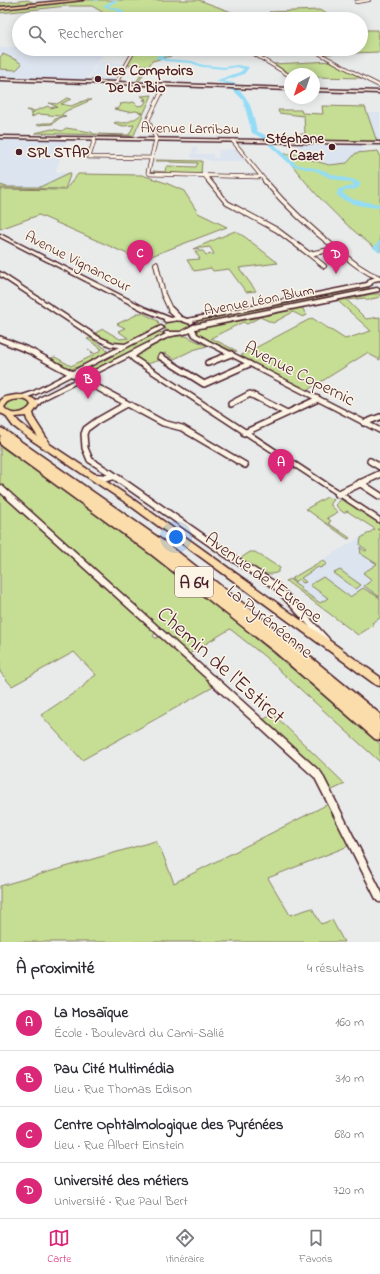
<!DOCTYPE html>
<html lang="fr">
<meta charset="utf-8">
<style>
body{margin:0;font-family:"Indie Flower",sans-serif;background:#f7f7f7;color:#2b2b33}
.compass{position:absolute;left:284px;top:68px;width:36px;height:36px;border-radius:50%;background:#fff;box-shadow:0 2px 10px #0003;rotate:220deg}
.you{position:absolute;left:176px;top:537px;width:14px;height:14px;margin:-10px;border:3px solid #fff;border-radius:50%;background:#1a73e8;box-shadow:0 0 0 6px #1a73e833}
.badge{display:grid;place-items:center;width:26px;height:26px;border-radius:50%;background:#db2777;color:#fff;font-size:13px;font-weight:700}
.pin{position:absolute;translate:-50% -33px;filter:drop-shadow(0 1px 2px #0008)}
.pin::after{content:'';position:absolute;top:21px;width:14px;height:12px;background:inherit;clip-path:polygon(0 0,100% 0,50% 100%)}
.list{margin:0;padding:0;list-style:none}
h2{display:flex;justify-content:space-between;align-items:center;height:52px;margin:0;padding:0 16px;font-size:17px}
h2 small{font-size:13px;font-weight:400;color:#7c7c81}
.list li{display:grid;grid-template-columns:26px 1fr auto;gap:12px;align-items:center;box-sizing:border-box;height:56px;padding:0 16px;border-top:1px solid #e1e1e2}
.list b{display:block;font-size:15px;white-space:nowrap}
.list p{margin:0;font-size:13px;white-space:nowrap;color:#7c7c81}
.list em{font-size:13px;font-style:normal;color:#7c7c81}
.icon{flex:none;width:22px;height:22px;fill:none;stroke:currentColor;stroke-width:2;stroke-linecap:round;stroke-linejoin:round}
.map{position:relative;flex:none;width:380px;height:942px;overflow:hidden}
.search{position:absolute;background:#fff;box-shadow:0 2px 10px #0003;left:12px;right:12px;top:12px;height:44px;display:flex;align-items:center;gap:10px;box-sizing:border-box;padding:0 14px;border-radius:22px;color:#7c7c81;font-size:15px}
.sheet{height:276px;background:#fff}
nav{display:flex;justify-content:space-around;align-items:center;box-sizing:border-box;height:56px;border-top:1px solid #e1e1e2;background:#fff;font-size:11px;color:#7c7c81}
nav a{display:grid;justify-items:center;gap:2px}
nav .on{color:#db2777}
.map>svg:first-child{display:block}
</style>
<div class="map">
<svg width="380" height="942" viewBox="0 0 380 942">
<rect width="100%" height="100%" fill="#e9ebeb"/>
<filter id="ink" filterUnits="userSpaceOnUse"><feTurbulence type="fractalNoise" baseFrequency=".025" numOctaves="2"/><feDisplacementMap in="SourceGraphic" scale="8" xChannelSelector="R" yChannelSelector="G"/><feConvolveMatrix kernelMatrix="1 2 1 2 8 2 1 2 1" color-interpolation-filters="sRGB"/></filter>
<g filter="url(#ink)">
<path fill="#dce4ef" d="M0,47H19V49H78L76,53L103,54L85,82L0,79Z
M99,62L127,63L116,83L87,82Z
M367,113H380V143H376Z
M0,138L68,139L55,172L71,173L65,189L0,188Z
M296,142L362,143L364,152L356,153L347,163L329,165L305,158L297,154Z
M193,147H197L196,154H213V158H218L219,150L236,149L245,161H210L206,159L191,158Z
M376,528L380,530V620L358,635L286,581Z"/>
<path fill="#c5de94" stroke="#887e60" d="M28,0L36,4L75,0H199L234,13L114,19L92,6H67L0,13V3Z
M319,10L336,18L284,19L269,12Z
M361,30H378L380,52L323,54L314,49H361Z
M135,49H178L179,53L175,55L152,61L137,84H135L147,65H126Z
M3,54L16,60L22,64L16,70L0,69V57Z
M332,61L364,78L314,77V74H290L274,64Z
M152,95L134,135L131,136L35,133L52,129L62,131L66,128L91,132L94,134L129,135L134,125L123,126L114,123C118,121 119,123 124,123C129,122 140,117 142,113L136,111L128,112L114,109H118L121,105L120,104L134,102L138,106L144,105L146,101L143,100L146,99L141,96Z
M67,98L71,99L61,104L71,106L86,100H91L66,111L61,115L66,116L61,117L52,124L37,125L43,123H52L55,119L61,117L60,116L39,114C36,114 34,117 31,117L33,116L31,114L34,112H30L27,110L35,111L48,106L50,108L55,107L56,108L57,107L49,103L57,104Z
M322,106L365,107L377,142L279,140V135L305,134L304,116L279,113L278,110H301L302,113L323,114Z
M378,151L380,155V252C342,223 312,193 284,154H297L305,158L329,165L347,163L356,153Z
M156,160L202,161L201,174L156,173L153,171L165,172L166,167L168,166L196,167L198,163L170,162V161H155Z
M69,173H71L65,189L0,188V185L7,187H40Z
M78,174L142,175L166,183L184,191L198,213L227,227L141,260L39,215L0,229V189L65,190Z
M235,231L245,237L278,263L239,268L256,291L246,292L229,269L213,271L211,268L194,271L187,260L200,259L195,251H203L206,255L214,254L210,247L193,249Z
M366,286L371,289L272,310L269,305Z
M372,294H380V297L367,300L365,298L347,300L366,319L380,317V360L367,353L306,391L240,356L312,318L345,339L371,331L338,301Z
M267,306L270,310L199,324L194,322V321Z
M302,307L305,313L307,315L303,317L293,312L273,323L260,317L247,324L243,322L211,338L237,351L235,352L198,335L196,329L199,327Z
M138,313H143L158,321L159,324L157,329L127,344H113L95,333L103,329L120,339L128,338L118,331L125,328L117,324L136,315L135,314Z
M177,320L188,322L190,326C184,334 173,334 165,329L164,327L166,322Z
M159,332L166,334L89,373H85L82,371Z
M172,336H186L207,346L193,350L174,359L165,353L156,357L161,360L143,365L137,359V355Z
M90,338L105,348L107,351L105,354L80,366L71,369L51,358L55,357L71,366L94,355L88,349L95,354L100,351V350L102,349L87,339Z
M22,398L30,401L31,405L24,412L10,413L4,408V404L8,401Z
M0,446C48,479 96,513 142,548C224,610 303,677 380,744V762L264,656L230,629L189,654L148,617L144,620L156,632L153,636L155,638L163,637L217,685L82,760L41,715L83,687L87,681L96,675L74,652L12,686L0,672Z
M327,497L334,500L331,503V506L338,512L327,518L331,521L328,523L350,538L348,539L306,509Z
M341,499L344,502L346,501L380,523V530L377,529L380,531V597L364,586L372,580L363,573L377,564L361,554L360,547L365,551L367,550L360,545L361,538L375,529L347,511L344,513L338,508L336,505Z
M250,552H255L280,568L278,572C263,580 244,563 231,555L234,554L241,558Z
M323,560L327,564L320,568L318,567L301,578L306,582L303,583L298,579L295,582L291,579Z
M340,570L361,585L356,589L334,573Z
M323,577L350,597L363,588L380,598V618L372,623L374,625L358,635L286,581L289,579L301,587L300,589L320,603L328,598L310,585Z
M273,714L345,784L330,791L261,721Z
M330,803L351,845L268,878L290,915L312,908L321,924L332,920L344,942H0V886L155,841L161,850L174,883Z"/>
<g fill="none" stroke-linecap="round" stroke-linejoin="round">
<path fill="#94dcf6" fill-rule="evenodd" d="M91,0H99L97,1Z
M113,0H119L108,6L121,9L124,13L131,16V18L123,19L126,17L121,15L118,11L103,6Z
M168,49H173L169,52L172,55L163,57L166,59L192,61L203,65L225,67L237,65L249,67L244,74L223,81L237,84L234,87C251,96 253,115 257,131L273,139L274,144L296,164L320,169L334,175L355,180L361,184L357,189L343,191V194L355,200L380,204V208C366,207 347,205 337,195L338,189L353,186L354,184L330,178L316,171L292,166L269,145L268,141L252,133L243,100L235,92L228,88L232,87V85L215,81L240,72L244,69L237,67L225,69L202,67L191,63L165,61L156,58V56L166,54L164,52Z
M380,241V253L373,248L378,242Z"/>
<g stroke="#4a1f2b" stroke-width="4">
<path id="street-far5" d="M356,2L369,0
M246,49L290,76
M311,49L370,81
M117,81L135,49"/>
</g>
<g stroke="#4a1f2b" stroke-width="4.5">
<path id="street-far4" d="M368,80L380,86
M116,83L118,80
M165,85L148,120L156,139L148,172L150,174L259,177
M95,138L89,157L151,158
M233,141L266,182
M205,176L210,182"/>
</g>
<g stroke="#4a1f2b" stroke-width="6">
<path id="street-far3" d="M209,181L227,203L277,230L309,254L335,249
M265,181C287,207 312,230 339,251C352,262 364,272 380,278
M309,254L324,266
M156,264L163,294L171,311"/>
</g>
<g stroke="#4a1f2b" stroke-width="8">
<path id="street-far2" d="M171,310L179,318
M0,339L30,351L163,423L182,428L245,465
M161,357L204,384L249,364
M208,363L231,354
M231,404L250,394L287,413
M364,423L380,417
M244,433L318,399
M370,461L380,467
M112,474L90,460L85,448L84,434L86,429L97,421L127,404"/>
</g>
<g stroke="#4a1f2b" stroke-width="9">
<path id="street-far1" d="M110,473L225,553L276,586L326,640
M95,477L107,478L114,476
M360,483L380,496
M0,488L214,681
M338,494L380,474"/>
</g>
<g stroke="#4a1f2b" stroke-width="11">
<path id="street" d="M213,680L318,775L380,898"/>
</g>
<g stroke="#4a1f2b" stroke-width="3">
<path id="secondary" d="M0,78L290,88V90L0,80Z
M314,89L380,91V93L314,91Z
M0,136L380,142V144L0,138Z
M0,234L146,308L171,318L179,316L187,319L367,283L370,279L380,276V280L374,281L371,285L369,286L193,321L194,322L191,324L179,320L166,322L164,321V319L142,310L0,237Z
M0,272L99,337L113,343L125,344L161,326L164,328L36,394L22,399L20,398L19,397L20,396L32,392L119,347L110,346L95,339L0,276Z
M377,288L379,289V291L195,329L197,334L209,341L380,428V433L205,343L193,336L191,332C184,335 178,334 172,336C164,338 141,351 135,357L380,518V523L133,361L129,357L45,399L37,406L35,407L32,405L41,397L166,334L164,333L165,332H181L193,325Z"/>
</g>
<g stroke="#4a1f2b" stroke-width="3">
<path id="primary" d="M71,0H83L0,9V7Z
M16,395C26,395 34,396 39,405L33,413L35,420L49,442L48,443L134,500L380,677V686L376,685L128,504L33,441L13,426L5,415L0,413V401L5,397ZM13,400C20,399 28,398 31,405C26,414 10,417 4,407L8,402ZM26,416L27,420L38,437L19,422L15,417Z"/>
</g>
<g stroke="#4a1f2b" stroke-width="3">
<path id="highway" d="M0,428L3,429L169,545L292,642L380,714V740L375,739L275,652L152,555L0,444V436L2,437L0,435Z"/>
</g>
<use href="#street-far5" stroke="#fcf5e5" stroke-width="2.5"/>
<use href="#street-far4" stroke="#fcf5e5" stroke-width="3"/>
<use href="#street-far3" stroke="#fcf5e5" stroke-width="4"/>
<use href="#street-far2" stroke="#fcf5e5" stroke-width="5"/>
<use href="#street-far1" stroke="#fcf5e5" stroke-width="6"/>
<use href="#street" stroke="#fcf5e5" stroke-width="8"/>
<use href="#secondary" fill="#fcf5e5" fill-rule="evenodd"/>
<use href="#primary" fill="#faddab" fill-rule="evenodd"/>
<use href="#highway" fill="#faddab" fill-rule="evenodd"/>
</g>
</g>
<g fill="#4a1f2b" stroke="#fcf5e5" stroke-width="1.5">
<circle cx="98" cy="79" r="4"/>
<circle cx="332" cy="147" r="4"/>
<circle cx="19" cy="152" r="4"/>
</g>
<g text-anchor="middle" stroke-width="3" stroke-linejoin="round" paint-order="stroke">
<g font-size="15" font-weight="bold" fill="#4a1f2b" stroke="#fcf5e5" text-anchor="start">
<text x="106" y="75">Les Comptoirs<tspan x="106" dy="17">De La Bio</tspan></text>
<text x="324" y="143" text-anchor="end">Stéphane<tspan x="324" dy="17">Cazet</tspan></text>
<text x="27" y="157">SPL STAP</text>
</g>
<g font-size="15" fill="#4a1f2b" stroke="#fcf5e5">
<text transform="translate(190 128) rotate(1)" y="5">Avenue Larribau</text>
<text transform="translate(78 261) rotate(27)" y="5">Avenue Vignancour</text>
<text transform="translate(259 300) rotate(-11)" y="5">Avenue Léon Blum</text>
</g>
<rect fill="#fcf5e5" stroke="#7f5f63" stroke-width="1" x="175" y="567" width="38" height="30" rx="3"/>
<g font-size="17" font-weight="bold" fill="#4a1f2b">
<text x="194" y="588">A 64</text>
</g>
<g font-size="18" fill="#4a1f2b" stroke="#fcf5e5">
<text transform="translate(300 373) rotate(27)" y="6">Avenue Copernic</text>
<text transform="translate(264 577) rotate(36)" y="6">Avenue de l'Europe</text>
<text transform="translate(270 621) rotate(39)" y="6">La Pyrénéenne</text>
</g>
<g font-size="22" fill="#4a1f2b" stroke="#fcf5e5">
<text transform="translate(222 664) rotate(42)" y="8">Chemin de l'Estiret</text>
</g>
</g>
</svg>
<svg class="compass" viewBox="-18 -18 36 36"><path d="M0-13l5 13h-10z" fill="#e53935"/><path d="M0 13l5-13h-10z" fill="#7c7c81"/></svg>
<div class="you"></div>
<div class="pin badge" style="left:281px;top:482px">A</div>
<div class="pin badge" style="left:88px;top:399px">B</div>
<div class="pin badge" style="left:140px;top:273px">C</div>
<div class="pin badge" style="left:336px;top:274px">D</div>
<div class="search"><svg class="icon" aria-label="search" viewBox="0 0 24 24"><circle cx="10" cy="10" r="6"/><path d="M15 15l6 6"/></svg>Rechercher</div>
</div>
<section class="sheet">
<h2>À proximité<small>4 résultats</small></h2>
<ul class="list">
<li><span class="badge">A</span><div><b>La Mosaïque</b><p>École · Boulevard du Cami-Salié</p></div><em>160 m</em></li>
<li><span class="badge">B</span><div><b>Pau Cité Multimédia</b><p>Lieu · Rue Thomas Edison</p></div><em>310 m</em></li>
<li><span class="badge">C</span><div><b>Centre Ophtalmologique des Pyrénées</b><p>Lieu · Rue Albert Einstein</p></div><em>680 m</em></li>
<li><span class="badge">D</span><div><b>Université des métiers</b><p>Université · Rue Paul Bert</p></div><em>720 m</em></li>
</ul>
</section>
<nav>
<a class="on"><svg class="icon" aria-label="map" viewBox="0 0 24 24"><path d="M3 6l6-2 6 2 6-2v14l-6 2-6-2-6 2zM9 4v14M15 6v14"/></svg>Carte</a>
<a><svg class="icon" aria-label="directions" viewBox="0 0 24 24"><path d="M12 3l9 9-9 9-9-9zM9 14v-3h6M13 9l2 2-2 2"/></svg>Itinéraire</a>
<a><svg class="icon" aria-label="saved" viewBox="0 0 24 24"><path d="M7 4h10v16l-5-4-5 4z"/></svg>Favoris</a>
</nav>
